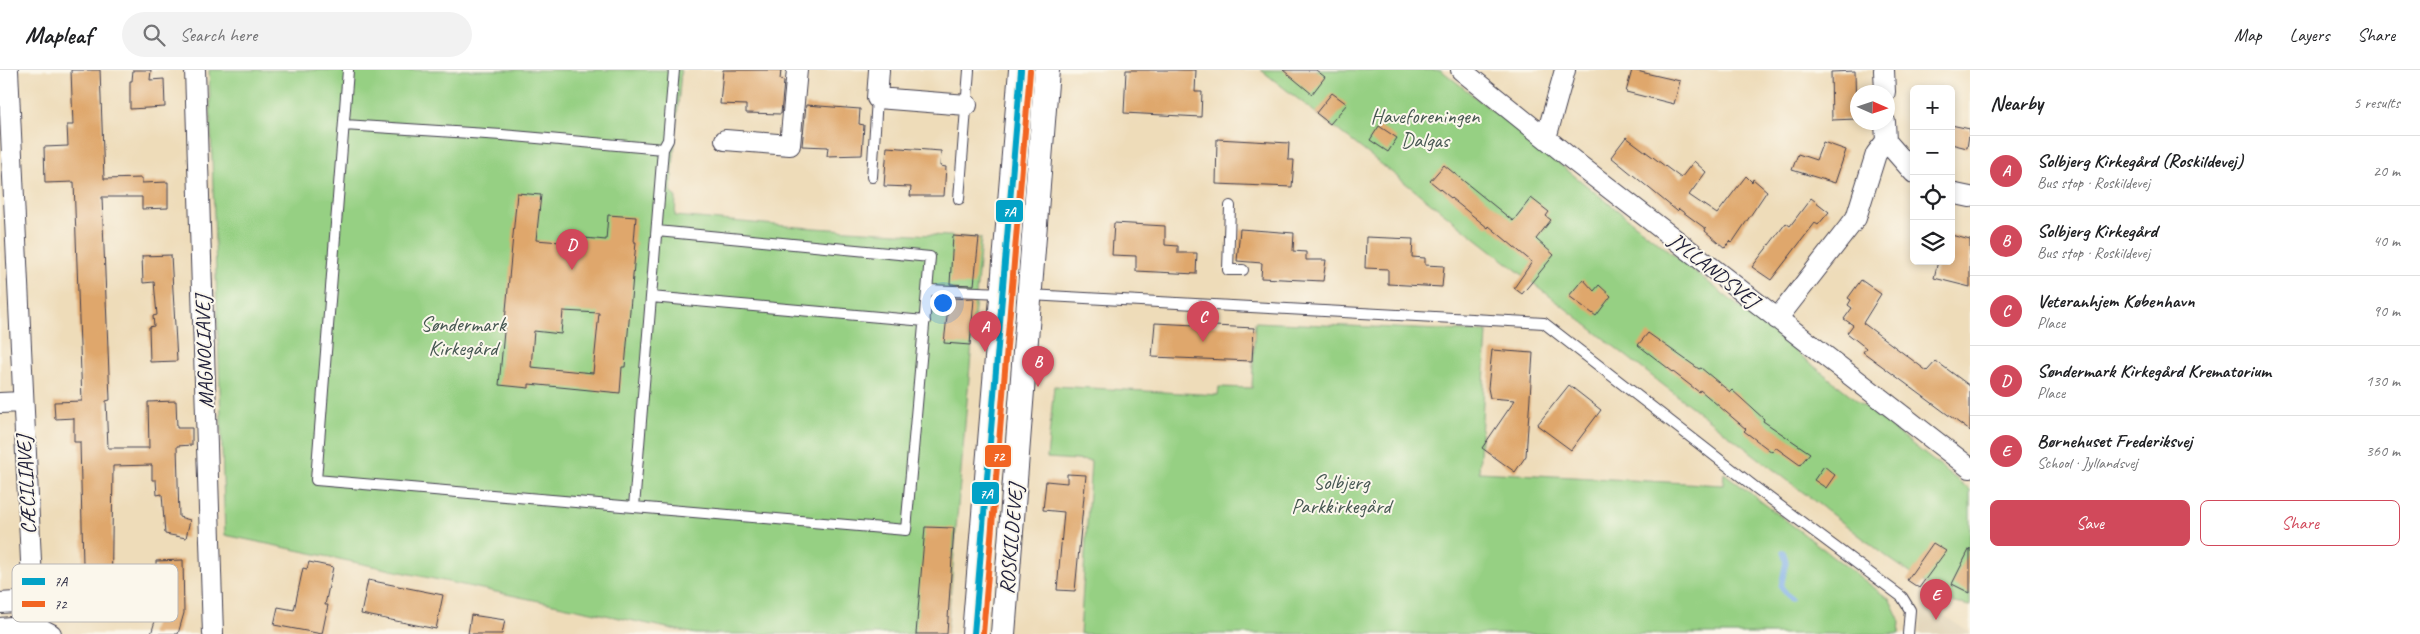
<!DOCTYPE html>
<meta charset="utf-8">
<style>
body{margin:0;font-family:Caveat,sans-serif;background:#f2f2f2;color:#202124}
.controls{position:absolute;right:15px;top:15px;display:grid;overflow:hidden;border-radius:8px;box-shadow:0 2px 8px #0003}
.controls button{width:45px;height:45px;display:grid;place-items:center;padding:0;border:0;border-bottom:1px solid #e0e0e0;background:#fff;color:#202124;font:25px sans-serif}
.compass{position:absolute;left:1850px;top:15px;width:45px;height:45px;border-radius:50%;background:#fff;box-shadow:0 2px 8px #0003;rotate:93deg}
.you{position:absolute;left:942px;top:232px;width:18px;height:18px;margin:-12px;border:4px solid #fff;border-radius:50%;background:#1a73e8;box-shadow:0 0 0 8px #1a73e833}
.badge{display:grid;place-items:center;width:32px;height:32px;border-radius:50%;background:#d1495b;color:#fff;font-size:16px;font-weight:700}
.pin{position:absolute;translate:-50% -41px;filter:drop-shadow(0 1px 2px #0008)}
.pin::after{content:'';position:absolute;top:26px;width:18px;height:15px;background:inherit;clip-path:polygon(0 0,100% 0,50% 100%)}
.list{margin:0;padding:0;list-style:none}
h2{display:flex;justify-content:space-between;align-items:center;height:65px;margin:0;padding:0 20px;font-size:21px}
h2 small{font-size:16px;font-weight:400;color:#757577}
.list li{display:grid;grid-template-columns:32px 1fr auto;gap:15px;align-items:center;box-sizing:border-box;height:70px;padding:0 20px;border-top:1px solid #e0e0e0}
.list b{display:block;font-size:19px;white-space:nowrap}
.list p{margin:0;font-size:16px;white-space:nowrap;color:#757577}
.list em{font-size:16px;font-style:normal;color:#757577}
.actions{display:flex;gap:10px;padding:15px 20px}
.actions a{flex:1;padding:11px 0;border:1px solid #d1495b;border-radius:8px;text-align:center;font-size:18px;color:#d1495b}
.actions .main{background:#d1495b;color:#fff}
.icon{flex:none;width:28px;height:28px;fill:none;stroke:currentColor;stroke-width:2;stroke-linecap:round;stroke-linejoin:round}
.map{position:relative;flex:none;width:1970px;height:564px;overflow:hidden}
header{display:flex;align-items:center;gap:30px;box-sizing:border-box;height:70px;padding:0 25px;background:#fff;border-bottom:1px solid #e0e0e0}
header strong{font-size:24px}
nav{display:flex;gap:28px;margin-inline-start:auto;font-size:18px}
.search{width:350px;height:45px;background:#f2f2f2;display:flex;align-items:center;gap:12px;box-sizing:border-box;padding:0 18px;border-radius:28px;color:#757577;font-size:19px}
main{display:flex}
aside{flex:1;background:#fff}
.map>svg:first-child{display:block}
</style>
<header>
<strong>Mapleaf</strong>
<div class="search"><svg class="icon" aria-label="search" viewBox="0 0 24 24"><circle cx="10" cy="10" r="6"/><path d="M15 15l6 6"/></svg>Search here</div>
<nav><a>Map</a><a>Layers</a><a>Share</a></nav>
</header>
<main>
<div class="map">
<svg width="1970" height="564" viewBox="0 0 1970 564">
<rect width="100%" height="100%" fill="#fbf7ec"/>
<filter id="ink" filterUnits="userSpaceOnUse"><feTurbulence type="fractalNoise" baseFrequency=".02" numOctaves="2"/><feDisplacementMap in="SourceGraphic" scale="10" xChannelSelector="R" yChannelSelector="G"/><feConvolveMatrix kernelMatrix="1 2 1 2 8 2 1 2 1" color-interpolation-filters="sRGB"/></filter>
<filter id="wash" filterUnits="userSpaceOnUse"><feTurbulence type="fractalNoise" baseFrequency=".0096" numOctaves="4" result="noise"/><feDisplacementMap in="SourceGraphic" scale="20" xChannelSelector="R" yChannelSelector="G"/><feGaussianBlur stdDeviation="1.12" result="paint"/><feColorMatrix in="noise" values="0 0 0 0 0 0 0 0 0 0 0 0 0 0 0 0 0 1.4 0 .05"/><feComposite in="paint" operator="in"/></filter>
<g filter="url(#wash)">
<rect width="100%" height="100%" fill="#eedcb9"/>
<path fill="#e0d2b5" d="M1928,535L1970,563V564H1920L1922,537Z"/>
<path fill="#96d083" stroke="#5c795f" d="M209,0H681L671,121L676,128L675,146L798,157L981,168L947,564H696L225,465Z
M1261,0H1441L1970,420V536L1954,533L1890,489L1662,314Z
M1255,252L1487,262L1479,402L1723,415L1724,403L1890,530L1900,551L1899,564H1080L1091,391L1047,388L1054,316L1218,325L1219,317L1252,318Z"/>
<g fill="none" stroke-linecap="round" stroke-linejoin="round">
<path stroke="#7bade7" stroke-width="5.5" d="M1783,482L1786,492L1781,517L1791,529"/>
</g>
<g id="blocks">
<path fill="#dfa76c" fill-rule="evenodd" d="M71,0H100L104,109L142,108V113L168,112V138L142,139V127H102L110,330L106,331L108,378H149L148,332L176,331L177,358H192V375L177,376L179,447L190,450L186,468L165,464L162,424L157,425L156,410H152V395L113,396L111,544L92,545L91,534L84,535L80,372H74V348L55,349L54,332L82,331L74,112L45,113L44,77L68,76L67,55H73Z
M133,0H151L150,10L164,9L165,37L130,39V11H132Z
M723,0H781L780,10L784,11L781,44L746,43V35L720,34Z
M1126,0H1196L1195,22H1202L1201,47L1124,43Z
M1283,0H1316L1325,7L1312,24Z
M1632,0L1680,11L1674,34L1626,22Z
M1855,1L1856,49L1832,50L1831,2Z
M1332,23L1347,34L1330,54L1316,43Z
M806,35L860,39L859,54L864,55L862,85L827,86L828,77L802,76Z
M1951,55L1970,59L1967,78L1951,74Z
M1379,56L1397,68L1388,82L1370,70Z
M1626,67L1681,108L1694,91L1706,102L1689,125L1717,144L1746,106L1752,112L1753,109L1767,121L1732,173L1730,171L1725,178L1705,161L1706,159L1679,139L1677,141L1611,87Z
M1217,69L1289,73L1288,90H1294L1292,117L1216,114Z
M1823,72L1846,80L1835,113L1792,100L1798,84L1816,90Z
M887,77L941,81L940,96L946,97L944,126H910L911,117L884,116Z
M1444,95L1513,151L1531,128L1549,142L1546,146L1551,150L1536,169L1554,185L1522,224L1514,218L1532,192L1489,156L1488,158L1430,111Z
M517,123L541,125L536,170L573,173L574,167L606,170L608,145L636,147L634,172H636L625,297H622L620,323L529,314V318L499,315ZM563,241L599,243L593,303L531,297L534,261L561,264Z
M1811,128L1829,142L1818,155L1815,153L1771,210L1752,197L1786,153L1790,156Z
M1114,153L1165,156V175L1178,176V183H1197L1196,204L1136,201V186L1112,185Z
M1240,159L1294,163L1293,181L1306,182V190H1326L1323,211L1261,208L1262,193L1237,191Z
M1951,165L1970,170V217L1934,208L1938,191H1951Z
M953,166L979,168L974,215L950,214Z
M1366,167L1413,169L1412,187L1425,188V195L1444,196L1442,217L1388,214V199L1365,198Z
M171,185L177,291L150,292L149,257L154,256L153,246L157,245L154,212L143,213L142,186Z
M1583,209L1594,221L1599,215L1611,226L1596,246L1569,226Z
M1861,210L1881,224L1863,253L1927,301L1936,291L1970,316V361L1863,282L1866,278L1847,263L1853,255L1844,249L1852,238L1848,235L1851,230L1848,228Z
M949,228L974,229L970,275L944,273Z
M1155,253L1254,258L1252,291L1152,287Z
M1648,263L1699,299L1701,298L1730,322L1732,320L1764,349L1763,351L1810,383L1800,395L1775,377L1772,382L1744,361L1746,359L1700,320L1699,322L1638,275Z
M1492,280L1533,283L1526,386L1515,402L1482,378L1515,330L1490,328L1488,318Z
M1569,315L1601,340L1571,380L1537,355Z
M1824,396L1835,405L1826,418L1814,410Z
M1067,404L1086,405L1075,521L1057,520L1064,442L1043,440L1046,411L1067,413Z
M925,457L954,458L947,564H916Z
M1933,473L1946,481L1919,518L1907,510Z
M1970,478V523L1952,514Z
M183,490L184,543L178,564H151L164,522H156V491Z
M309,492L333,497L325,535H328L322,564L274,555L278,537L294,540L303,498L307,499Z
M368,510L443,525L436,559L361,544Z
M471,545L505,550L502,564H468Z"/>
</g>
</g>
<g filter="url(#ink)">
<use href="#blocks" fill-opacity="0" stroke="#413e4e" stroke-width="1"/>
<g fill="none" stroke-linecap="round" stroke-linejoin="round">
<g stroke="#413e4e" stroke-width="12">
<path id="service" d="M348,0L316,410L634,437
M344,55L502,65L663,79L634,437L906,460L930,187L657,161
M663,79L668,70L674,0
M872,107L877,28
M959,129L969,0
M1230,136L1228,200H1243
M928,220L1003,223
M1030,225L1544,253L1756,418L1902,527L1910,540L1908,564
M651,227L925,251"/>
</g>
<g stroke="#413e4e" stroke-width="22">
<path id="minor" d="M8,0L34,555
M195,0L213,564
M879,0L877,28L967,35
M1461,0L1574,91L1970,398
M1884,0L1885,22
M1546,68L1565,0
M725,70L790,75L797,0
M1886,71L1914,103
M1951,123L1970,127
M1777,249L1856,148L1876,84L1886,71L1885,52
M0,333L22,332
M0,533L31,531
M34,555L51,564
M0,558L34,555"/>
</g>
<g stroke="#413e4e" stroke-width="26">
<path id="tertiary" d="M974,564L1021,0
M1003,564L1047,0"/>
</g>
<use href="#service" stroke="#fff" stroke-width="10"/>
<use href="#minor" stroke="#fff" stroke-width="20"/>
<use href="#tertiary" stroke="#fff" stroke-width="24"/>
<g stroke="#fbf7ec" stroke-width="10">
<path id="bus-1" d="M974,564L1021,0"/>
</g>
<g stroke="#fbf7ec" stroke-width="10">
<path id="bus-2" d="M983,564L1030,1"/>
</g>
<use href="#bus-1" stroke="#02a2c7" stroke-width="6"/>
<use href="#bus-2" stroke="#f26522" stroke-width="6"/>
</g>
</g>
<g text-anchor="middle" stroke-width="4" stroke-linejoin="round" paint-order="stroke">
<g font-size="21" fill="#455651" stroke="#fbf7ec">
<text x="1425" y="53">Haveforeningen<tspan x="1425" dy="24">Dalgas</tspan></text>
<text x="463" y="261">Søndermark<tspan x="463" dy="24">Kirkegård</tspan></text>
<text x="1341" y="419">Solbjerg<tspan x="1341" dy="24">Parkkirkegård</tspan></text>
</g>
<g font-size="21" fill="#22223b" stroke="#fbf7ec">
<text transform="translate(1714 200) rotate(38)" y="7">JYLLANDSVEJ</text>
<text transform="translate(204 282) rotate(-92)" y="7">MAGNOLIAVEJ</text>
<text transform="translate(26 415) rotate(-93)" y="7">CÆCILIAVEJ</text>
<text transform="translate(1011 469) rotate(-85)" y="7">ROSKILDEVEJ</text>
</g>
</g>
<rect x="12" y="494" width="166" height="58" rx="8" fill="#fbf7ec" stroke="#bab7b7" stroke-width="1"/>
<rect x="22" y="508" width="23" height="7" fill="#02a2c7"/>
<rect x="22" y="531" width="23" height="6" fill="#f26522"/>
<g font-size="14" fill="#22223b">
<text x="54" y="516">7A</text>
<text x="54" y="539">72</text>
</g>
<g stroke="#fbf7ec" stroke-width="2">
<rect x="995" y="129" width="29" height="24" rx="5" fill="#02a2c7"/>
<rect x="984" y="374" width="28" height="24" rx="5" fill="#f26522"/>
<rect x="971" y="411" width="29" height="24" rx="5" fill="#02a2c7"/>
</g>
<g font-size="14" text-anchor="middle" font-weight="bold" fill="#fff">
<text x="1009" y="146">7A</text>
<text x="998" y="391">72</text>
<text x="986" y="428">7A</text>
</g>
</svg>
<div class="controls">
<button>+</button>
<button>−</button>
<button><svg class="icon" aria-label="locate" viewBox="0 0 24 24"><circle cx="12" cy="12" r="6"/><path d="M12 2v4M12 18v4M2 12h4M18 12h4"/></svg></button>
<button><svg class="icon" aria-label="layers" viewBox="0 0 24 24"><path d="M12 4l9 5-9 5-9-5zM3 14l9 5 9-5"/></svg></button>
</div>
<svg class="compass" viewBox="-18 -18 36 36"><path d="M0-13l5 13h-10z" fill="#e53935"/><path d="M0 13l5-13h-10z" fill="#757577"/></svg>
<div class="you"></div>
<div class="pin badge" style="left:985px;top:282px">A</div>
<div class="pin badge" style="left:1038px;top:317px">B</div>
<div class="pin badge" style="left:1203px;top:272px">C</div>
<div class="pin badge" style="left:572px;top:200px">D</div>
<div class="pin badge" style="left:1936px;top:550px">E</div>
</div>
<aside>
<h2>Nearby<small>5 results</small></h2>
<ul class="list">
<li><span class="badge">A</span><div><b>Solbjerg Kirkegård (Roskildevej)</b><p>Bus stop · Roskildevej</p></div><em>20 m</em></li>
<li><span class="badge">B</span><div><b>Solbjerg Kirkegård</b><p>Bus stop · Roskildevej</p></div><em>40 m</em></li>
<li><span class="badge">C</span><div><b>Veteranhjem København</b><p>Place</p></div><em>90 m</em></li>
<li><span class="badge">D</span><div><b>Søndermark Kirkegård Krematorium</b><p>Place</p></div><em>130 m</em></li>
<li><span class="badge">E</span><div><b>Børnehuset Frederiksvej</b><p>School · Jyllandsvej</p></div><em>360 m</em></li>
</ul>
<div class="actions"><a class="main">Save</a><a>Share</a></div>
</aside>
</main>
